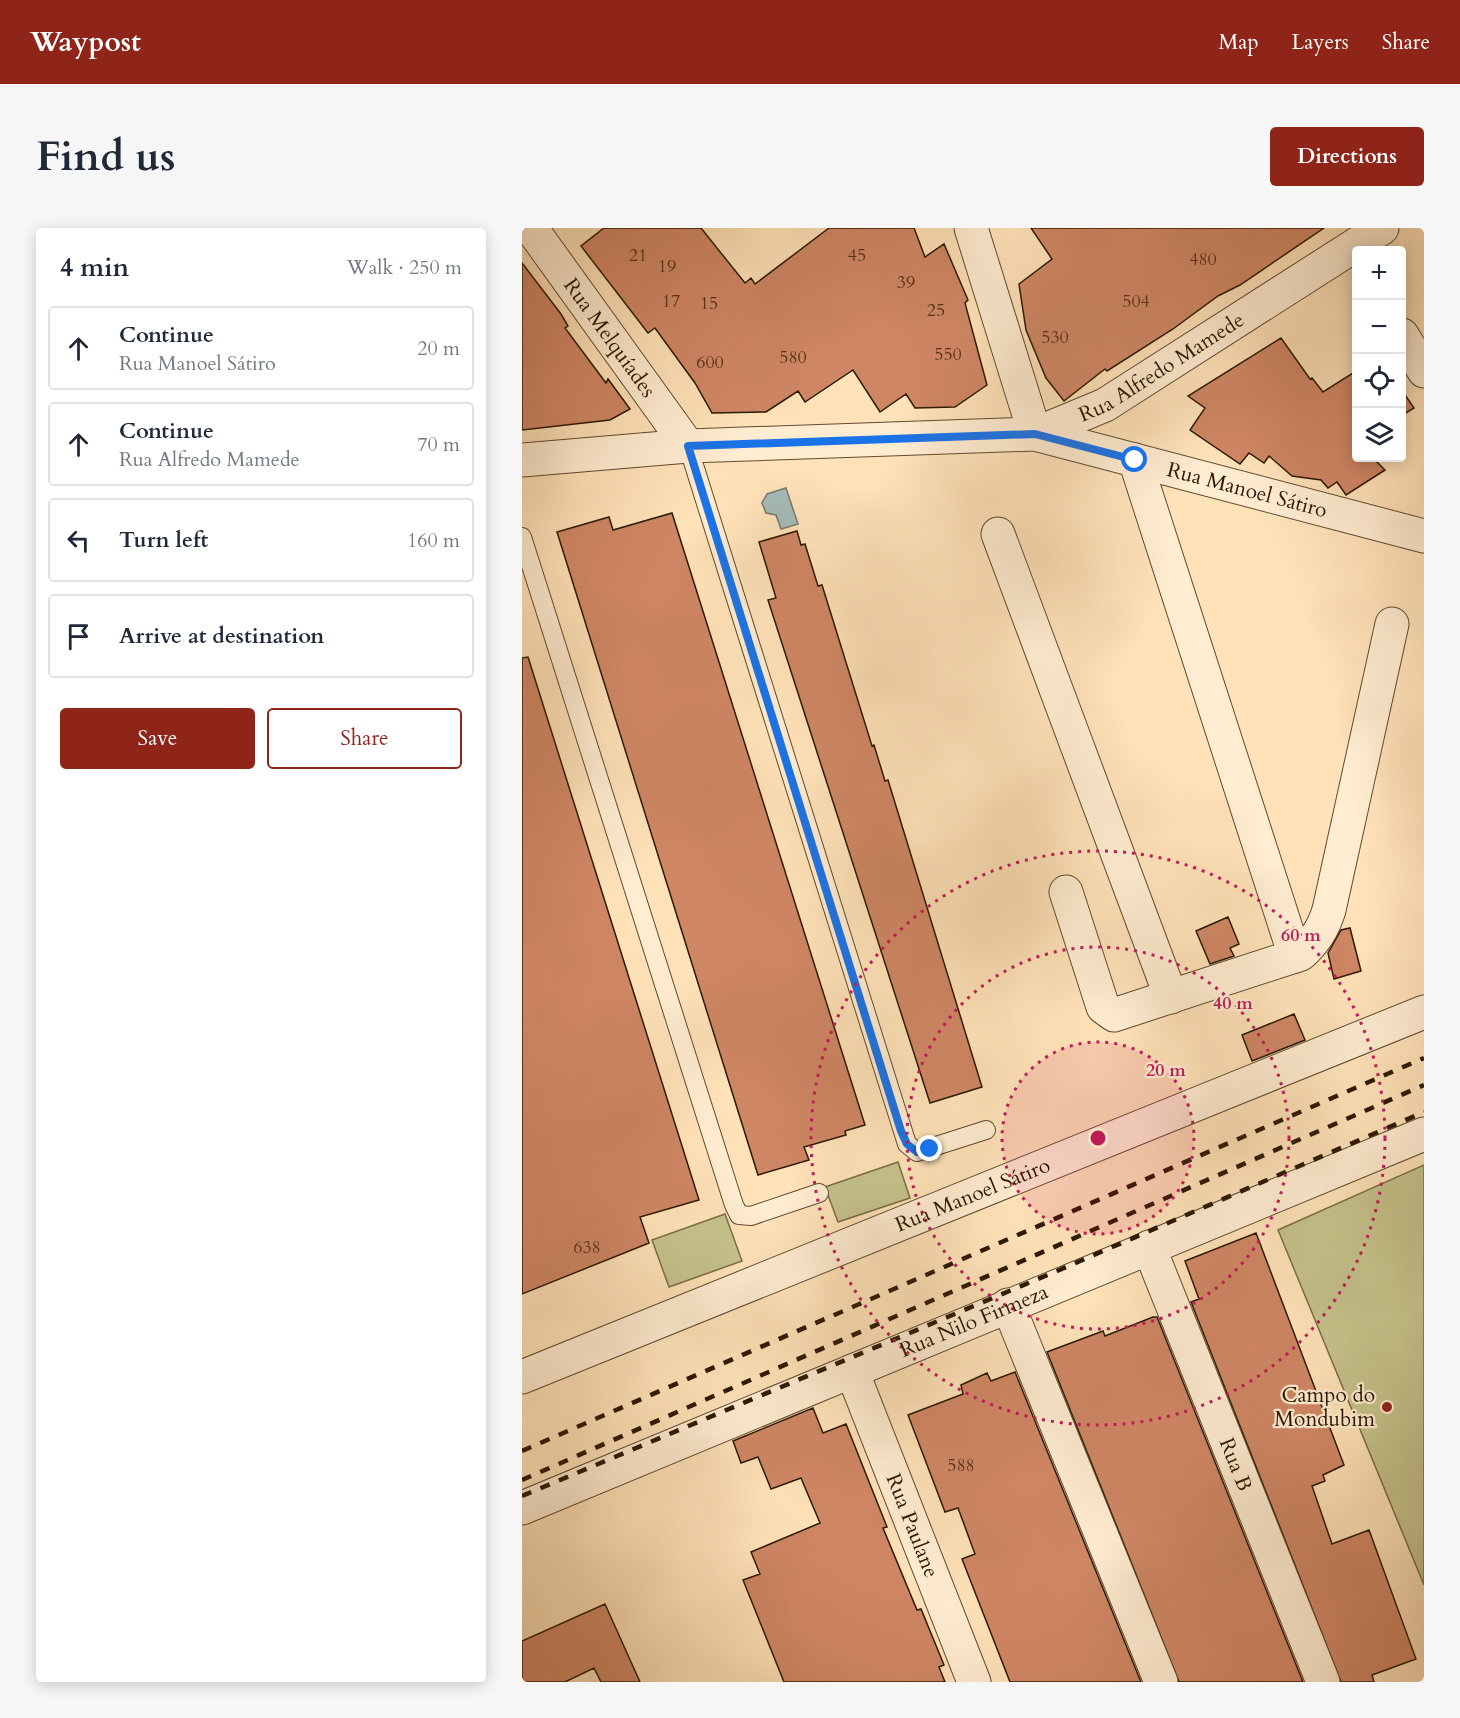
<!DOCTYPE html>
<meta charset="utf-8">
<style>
body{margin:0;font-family:Cardo,serif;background:#f6f6f7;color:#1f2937}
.controls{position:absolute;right:18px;top:18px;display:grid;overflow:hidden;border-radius:6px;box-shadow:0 3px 15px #0003}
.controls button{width:54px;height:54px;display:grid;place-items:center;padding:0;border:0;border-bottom:2px solid #e0e1e3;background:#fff;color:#1f2937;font:30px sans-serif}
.stop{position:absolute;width:18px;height:18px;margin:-14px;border:4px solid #1a73e8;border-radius:50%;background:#fff}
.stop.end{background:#1a73e8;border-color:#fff;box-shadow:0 2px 6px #0008}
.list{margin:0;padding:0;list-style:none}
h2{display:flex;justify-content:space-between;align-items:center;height:78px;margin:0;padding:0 24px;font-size:26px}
h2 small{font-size:20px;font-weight:400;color:#747a83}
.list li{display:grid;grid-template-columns:39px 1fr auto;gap:18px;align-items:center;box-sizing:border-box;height:84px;margin:0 12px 12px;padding:0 12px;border:2px solid #e0e1e3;border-radius:6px}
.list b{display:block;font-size:22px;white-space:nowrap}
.list p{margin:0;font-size:20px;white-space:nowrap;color:#747a83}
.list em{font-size:20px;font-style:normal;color:#747a83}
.actions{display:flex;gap:12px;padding:18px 24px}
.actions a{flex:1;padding:14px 0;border:2px solid #8f2418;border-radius:6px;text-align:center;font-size:21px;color:#8f2418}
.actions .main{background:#8f2418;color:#fff}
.icon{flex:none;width:33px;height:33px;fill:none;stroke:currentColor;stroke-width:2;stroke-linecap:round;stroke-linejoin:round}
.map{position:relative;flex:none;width:902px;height:1454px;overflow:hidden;border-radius:6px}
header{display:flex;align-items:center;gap:36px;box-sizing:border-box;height:84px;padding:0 30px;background:#8f2418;color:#fff}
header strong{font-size:28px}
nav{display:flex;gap:33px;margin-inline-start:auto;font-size:21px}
.intro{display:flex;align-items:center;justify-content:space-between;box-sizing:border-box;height:144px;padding:0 36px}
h1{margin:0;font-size:42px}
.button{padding:15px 27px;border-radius:6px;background:#8f2418;color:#fff;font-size:21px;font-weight:700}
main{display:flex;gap:36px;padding:0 36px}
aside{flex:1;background:#fff;border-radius:6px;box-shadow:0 3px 15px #0003}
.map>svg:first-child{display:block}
</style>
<header>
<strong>Waypost</strong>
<nav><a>Map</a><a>Layers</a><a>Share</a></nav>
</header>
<div class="intro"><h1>Find us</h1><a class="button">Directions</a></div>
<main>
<aside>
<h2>4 min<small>Walk · 250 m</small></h2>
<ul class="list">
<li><svg class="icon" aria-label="ahead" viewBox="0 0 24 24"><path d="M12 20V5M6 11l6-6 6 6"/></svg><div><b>Continue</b><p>Rua Manoel Sátiro</p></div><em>20 m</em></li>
<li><svg class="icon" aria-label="ahead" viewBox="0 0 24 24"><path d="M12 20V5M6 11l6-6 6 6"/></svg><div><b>Continue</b><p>Rua Alfredo Mamede</p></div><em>70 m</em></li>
<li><svg class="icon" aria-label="left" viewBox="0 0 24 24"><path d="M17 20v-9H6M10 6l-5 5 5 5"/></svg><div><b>Turn left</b></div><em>160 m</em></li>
<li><svg class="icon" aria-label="arrive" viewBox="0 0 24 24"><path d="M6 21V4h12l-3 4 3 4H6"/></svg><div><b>Arrive at destination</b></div></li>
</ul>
<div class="actions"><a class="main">Save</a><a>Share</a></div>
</aside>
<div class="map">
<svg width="902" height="1454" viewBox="0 0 902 1454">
<rect width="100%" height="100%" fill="#ffe2b8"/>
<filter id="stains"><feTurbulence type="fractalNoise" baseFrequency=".00333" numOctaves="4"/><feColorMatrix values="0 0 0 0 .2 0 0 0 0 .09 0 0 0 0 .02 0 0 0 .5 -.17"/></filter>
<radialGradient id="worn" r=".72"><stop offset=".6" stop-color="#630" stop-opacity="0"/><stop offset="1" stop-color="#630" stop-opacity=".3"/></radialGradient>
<path fill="#c5c28b" stroke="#786e46" stroke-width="1.5" d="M376,934L388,970L316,994L303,959Z
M902,937V1357L756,1002Z
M203,986L220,1033L147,1059L130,1012Z"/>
<path fill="#a6bbba" stroke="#747a70" stroke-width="1.5" d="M264,260L276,296L259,301L254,287L244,285L240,275L245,266Z"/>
<path fill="#cf8664" stroke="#2a1901" stroke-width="1.5" d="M82,0H179L223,55L229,50L233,56L307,0H392L403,29L422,16L446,72L443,75L465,157L433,179L393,180L384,166L358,184L331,142L283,174L276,163L244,184L190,185L173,155L133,100L126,105L59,18Z
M509,0H802L718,57L696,68L651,101L585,143L583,141L542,173L524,150L504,102L497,56L530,31Z
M0,35L39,86L46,98L43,100L84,155L86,151L108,181L88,192L0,202Z
M759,110L788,151L790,150L801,164L834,143V230H851L863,242L824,267L815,254L806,260L799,252L770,248L747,228L742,235L727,225L718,236L668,202L683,180L666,168Z
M879,161L892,180L879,188Z
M150,285L343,897L323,903L324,907L282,919L287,932L236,947L35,304L87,289L91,302Z
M275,303L279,317L283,316L296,358L300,357L350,518L352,517L363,553L366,552L460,859L408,875L246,372L254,370L237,314Z
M6,429L177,972L118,989L127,1015L0,1066V430Z
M706,689L717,716L708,720L712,728L688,736L674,703Z
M828,700L839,743L812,751L806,725L819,702Z
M772,786L783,812L730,833L720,807Z
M734,1005L822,1237L801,1247L803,1253L790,1258L810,1316L847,1302L894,1431L850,1447L852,1454H819L669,1074L677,1071L663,1033Z
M631,1089H635L781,1454H657L525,1124L581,1103L583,1108Z
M493,1144L619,1454H488L440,1331L453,1326L436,1280L423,1284L386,1187L441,1166L439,1157L465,1145L469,1153Z
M291,1180L301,1205L324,1196L365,1299L361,1300L395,1382L399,1381L422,1437L417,1439L423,1454H262L221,1352L238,1346L229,1324L298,1295L279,1250L249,1261L236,1229L219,1235L211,1213Z
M83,1376L118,1454H79L72,1440L43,1454H0V1413Z"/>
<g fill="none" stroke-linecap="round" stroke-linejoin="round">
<g stroke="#5f4b2f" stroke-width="20">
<path id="service" d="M166,218L385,916L395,924L464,902
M0,309L212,977L217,987L229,988L297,965"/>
</g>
<g stroke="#5f4b2f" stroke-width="35">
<g id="minor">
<path id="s1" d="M9,0L166,218"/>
<path id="s2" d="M449,0L513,206L902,308"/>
<path d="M880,107L902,143"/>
<path id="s3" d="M0,232L166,218L513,206L583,177L860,0"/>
<path d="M613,232L773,728"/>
<path d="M476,306L649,769"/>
<path d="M544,664L581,779L592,787L779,726C793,713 801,701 807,682L870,396"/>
<path id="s4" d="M627,1019L801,1454"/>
<path d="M486,1077L639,1454"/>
<path id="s5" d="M330,1143L452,1454"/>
<path id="s6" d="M0,1149L902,784"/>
<path id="s7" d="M0,1280L902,906"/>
</g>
</g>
<use href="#service" stroke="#ffecd1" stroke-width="18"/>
<use href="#minor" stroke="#ffecd1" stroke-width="33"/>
<path stroke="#2a1901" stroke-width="4.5" stroke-dasharray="10 10" stroke-linecap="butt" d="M0,1223L902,830
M0,1252L902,857
M0,1268L535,1043L902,884"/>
</g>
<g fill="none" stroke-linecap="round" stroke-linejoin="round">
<path stroke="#1a73e8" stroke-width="8" d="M408,921L395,924L385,916L379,903L166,218L513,206L613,232"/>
</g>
<circle cx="576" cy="910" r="96" fill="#c2185b" fill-opacity=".12"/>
<g fill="none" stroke="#c2185b" stroke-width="3" stroke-dasharray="3 6">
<circle cx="576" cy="910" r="96"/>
<circle cx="576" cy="910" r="191"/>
<circle cx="576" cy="910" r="287"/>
</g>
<circle fill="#8f2418" stroke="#ffecd1" stroke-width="2" cx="865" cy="1179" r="6"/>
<g text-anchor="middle" stroke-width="4.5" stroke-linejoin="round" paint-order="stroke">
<g font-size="18" fill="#53341a">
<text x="116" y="33">21</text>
<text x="335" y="33">45</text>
<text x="681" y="37">480</text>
<text x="145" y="44">19</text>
<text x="384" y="60">39</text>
<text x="149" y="79">17</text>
<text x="614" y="79">504</text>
<text x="187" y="81">15</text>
<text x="414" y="88">25</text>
<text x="533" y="115">530</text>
<text x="426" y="132">550</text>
<text x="271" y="135">580</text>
<text x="188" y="140">600</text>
<text x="65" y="1025">638</text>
<text x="439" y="1243">588</text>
</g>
<g font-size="21" fill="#2a1901" stroke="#ffecd1">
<text dy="7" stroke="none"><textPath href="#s1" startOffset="135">Rua Melquíades</textPath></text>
<text dy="7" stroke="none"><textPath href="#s3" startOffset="657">Rua Alfredo Mamede</textPath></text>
<text dy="7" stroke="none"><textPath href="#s2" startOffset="435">Rua Manoel Sátiro</textPath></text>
<text dy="7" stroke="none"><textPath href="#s6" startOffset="486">Rua Manoel Sátiro</textPath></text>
<text dy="7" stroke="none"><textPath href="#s7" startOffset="489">Rua Nilo Firmeza</textPath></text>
<text dy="7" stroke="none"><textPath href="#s4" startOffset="234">Rua B</textPath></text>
<text dy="7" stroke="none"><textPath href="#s5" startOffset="166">Rua Paulane</textPath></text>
</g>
<g font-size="21" fill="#2a1901" stroke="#ffecd1" text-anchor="end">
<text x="853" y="1174">Campo do<tspan x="853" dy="24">Mondubim</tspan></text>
</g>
</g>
<circle cx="576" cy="910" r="9" fill="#c2185b" stroke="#ffecd1" stroke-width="3"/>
<g font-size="18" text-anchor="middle" font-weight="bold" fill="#c2185b" stroke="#ffecd1" stroke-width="4.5" stroke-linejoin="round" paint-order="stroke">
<text x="779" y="713">60 m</text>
<text x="711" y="781">40 m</text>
<text x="644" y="848">20 m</text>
</g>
<rect width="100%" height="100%" filter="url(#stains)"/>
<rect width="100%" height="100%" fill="url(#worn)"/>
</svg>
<div class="controls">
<button>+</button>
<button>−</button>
<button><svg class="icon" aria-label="locate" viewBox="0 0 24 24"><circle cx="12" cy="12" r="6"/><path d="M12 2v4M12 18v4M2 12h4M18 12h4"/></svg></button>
<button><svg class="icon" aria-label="layers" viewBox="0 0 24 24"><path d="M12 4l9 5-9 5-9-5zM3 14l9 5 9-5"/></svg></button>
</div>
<div class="stop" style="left:613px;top:232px"></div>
<div class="stop end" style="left:408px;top:921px"></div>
</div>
</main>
